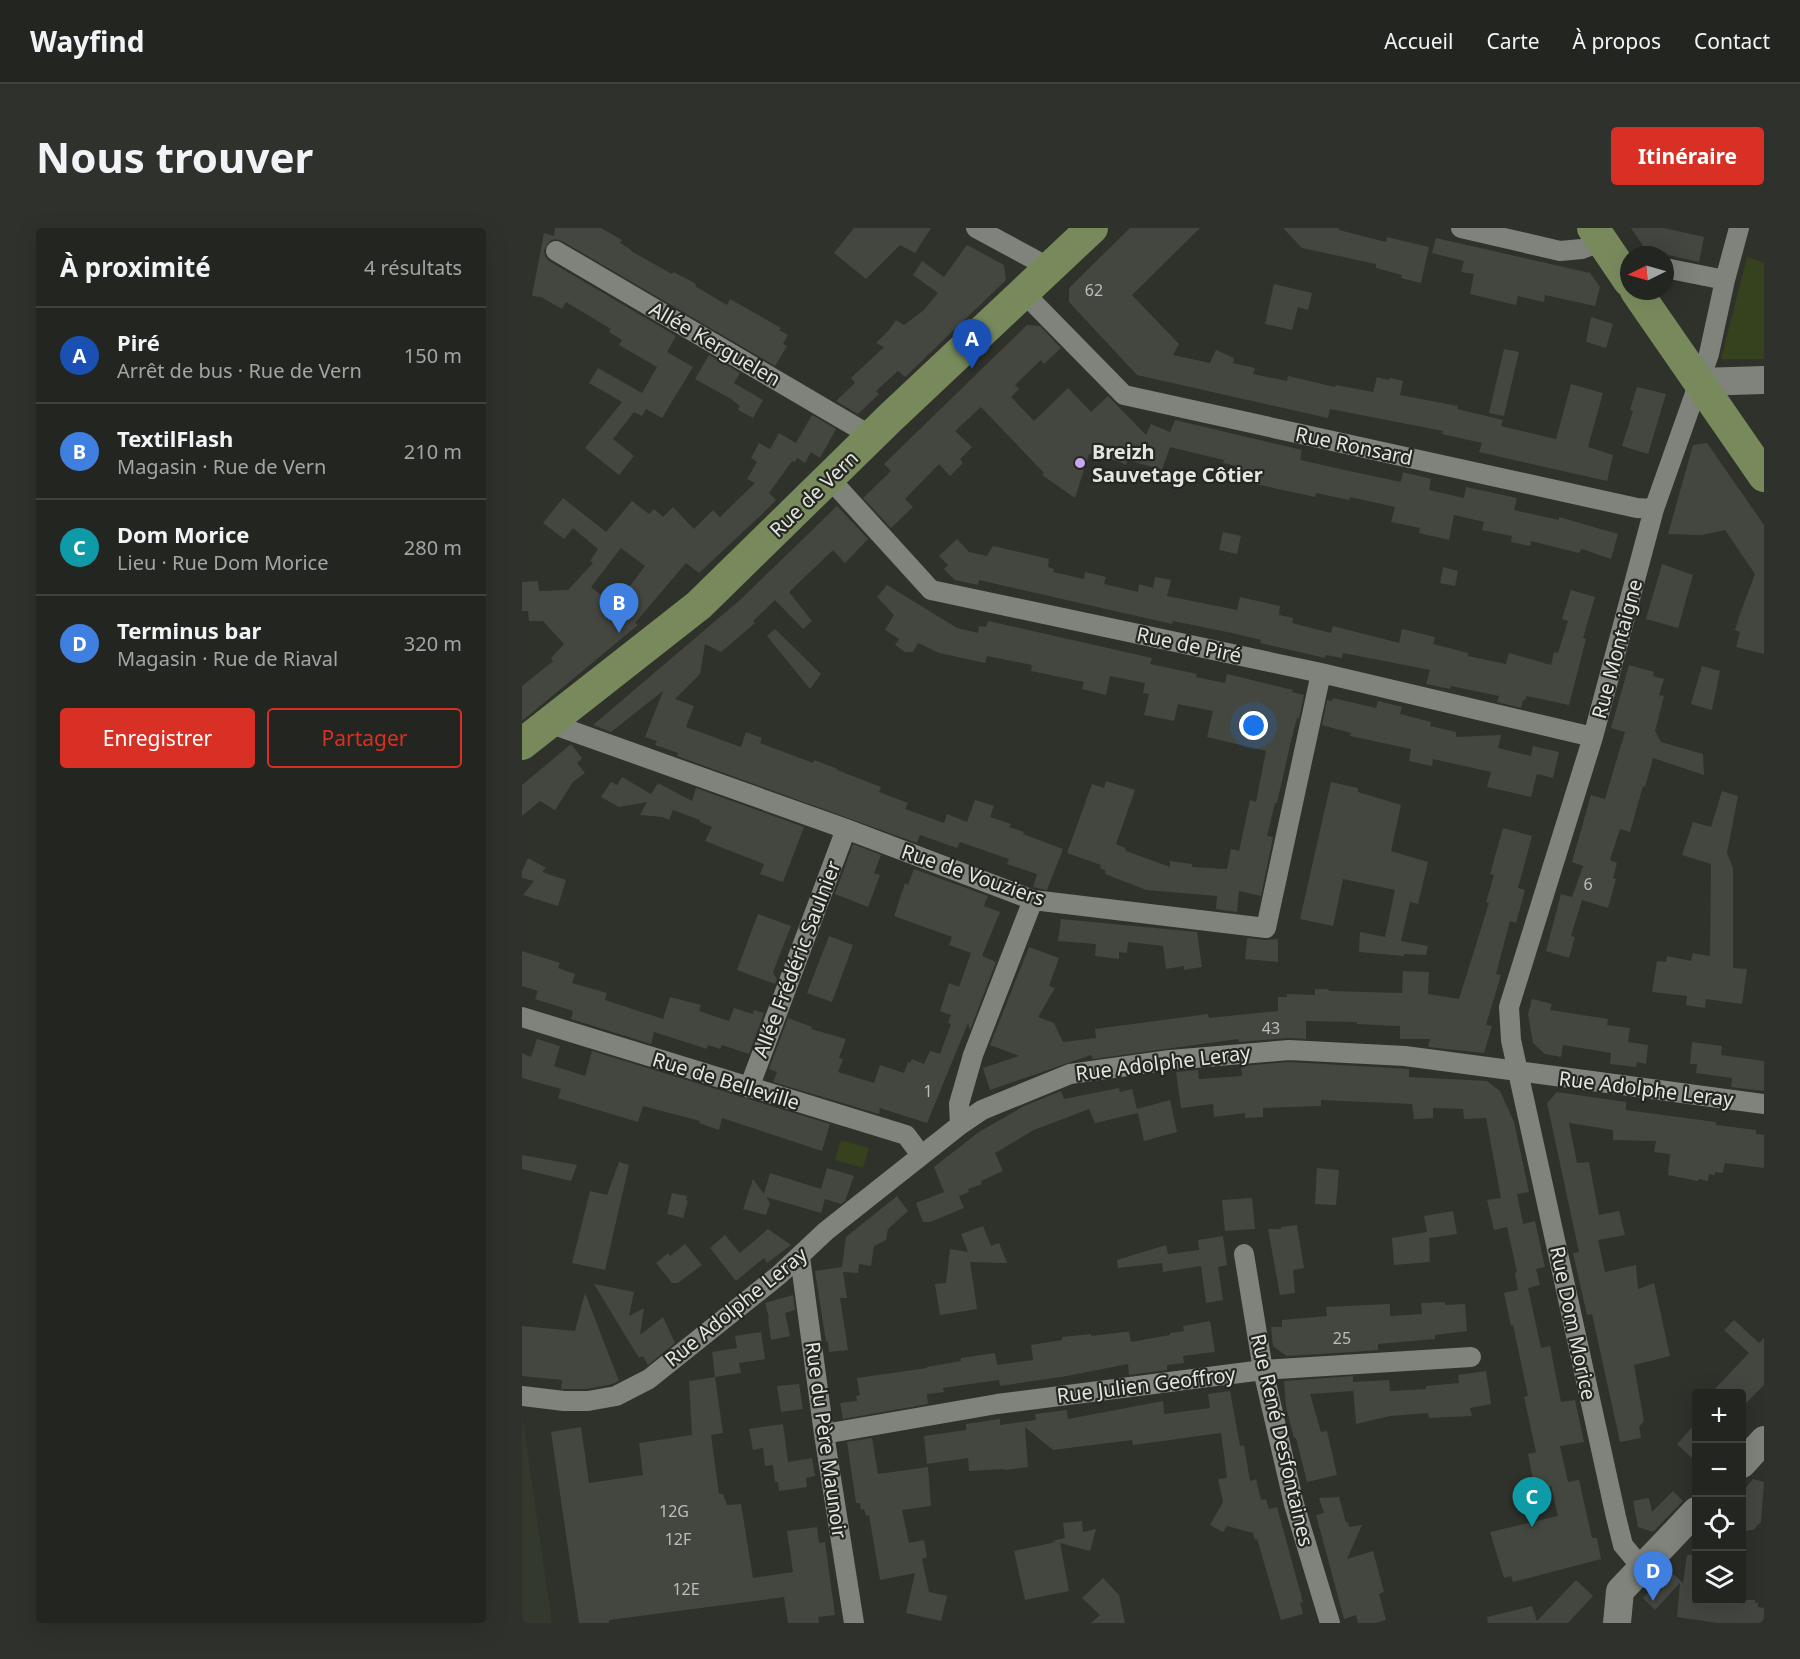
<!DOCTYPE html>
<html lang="fr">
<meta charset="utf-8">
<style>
body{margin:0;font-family:"Noto Sans",sans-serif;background:#2f312d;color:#f1f3f6}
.controls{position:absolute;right:18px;bottom:18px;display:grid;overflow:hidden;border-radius:6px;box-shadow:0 6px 24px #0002}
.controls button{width:54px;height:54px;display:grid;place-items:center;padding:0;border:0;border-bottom:2px solid #40423e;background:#232520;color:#f1f3f6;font:30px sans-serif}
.compass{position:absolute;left:1098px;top:18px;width:54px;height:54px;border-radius:50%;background:#232520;box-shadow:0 6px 24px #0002;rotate:265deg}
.you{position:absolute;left:732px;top:498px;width:21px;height:21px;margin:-15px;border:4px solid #fff;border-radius:50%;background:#1a73e8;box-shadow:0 0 0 9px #1a73e833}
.badge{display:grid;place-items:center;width:39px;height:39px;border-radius:50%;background:#d93025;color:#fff;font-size:20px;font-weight:700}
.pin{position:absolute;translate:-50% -50px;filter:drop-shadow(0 2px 3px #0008)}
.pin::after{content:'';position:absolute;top:32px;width:21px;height:18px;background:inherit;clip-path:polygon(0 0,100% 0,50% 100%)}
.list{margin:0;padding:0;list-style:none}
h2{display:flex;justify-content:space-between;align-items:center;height:78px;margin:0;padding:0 24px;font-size:26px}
h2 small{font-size:20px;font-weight:400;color:#a3a5a5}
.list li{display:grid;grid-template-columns:39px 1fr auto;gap:18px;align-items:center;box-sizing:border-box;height:96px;padding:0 24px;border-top:2px solid #40423e}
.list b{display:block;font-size:22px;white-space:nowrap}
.list p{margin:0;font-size:20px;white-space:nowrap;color:#a3a5a5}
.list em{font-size:20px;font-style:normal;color:#a3a5a5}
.actions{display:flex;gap:12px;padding:18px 24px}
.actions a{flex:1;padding:14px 0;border:2px solid #d93025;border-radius:6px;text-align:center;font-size:21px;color:#d93025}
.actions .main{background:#d93025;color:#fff}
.icon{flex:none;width:33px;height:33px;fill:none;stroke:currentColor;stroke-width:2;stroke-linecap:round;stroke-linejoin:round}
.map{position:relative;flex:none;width:1242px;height:1395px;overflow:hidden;border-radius:6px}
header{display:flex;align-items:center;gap:36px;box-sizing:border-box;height:84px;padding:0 30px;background:#232520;border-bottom:2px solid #40423e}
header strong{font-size:28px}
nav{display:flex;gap:33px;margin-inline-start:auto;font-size:21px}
.intro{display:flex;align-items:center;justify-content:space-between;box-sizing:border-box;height:144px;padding:0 36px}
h1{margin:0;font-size:42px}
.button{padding:15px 27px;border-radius:6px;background:#d93025;color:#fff;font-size:21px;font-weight:700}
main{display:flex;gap:36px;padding:0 36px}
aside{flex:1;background:#232520;border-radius:6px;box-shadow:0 6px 24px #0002}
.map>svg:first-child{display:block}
</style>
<header>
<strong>Wayfind</strong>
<nav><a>Accueil</a><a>Carte</a><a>À propos</a><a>Contact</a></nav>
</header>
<div class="intro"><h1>Nous trouver</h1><a class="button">Itinéraire</a></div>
<main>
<aside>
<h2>À proximité<small>4 résultats</small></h2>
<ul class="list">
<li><span class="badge" style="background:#1a4fb4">A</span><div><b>Piré</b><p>Arrêt de bus · Rue de Vern</p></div><em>150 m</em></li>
<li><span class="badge" style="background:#3f7fe0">B</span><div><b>TextilFlash</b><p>Magasin · Rue de Vern</p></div><em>210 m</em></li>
<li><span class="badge" style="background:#0f9aa8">C</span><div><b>Dom Morice</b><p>Lieu · Rue Dom Morice</p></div><em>280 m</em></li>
<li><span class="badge" style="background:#3f7fe0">D</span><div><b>Terminus bar</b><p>Magasin · Rue de Riaval</p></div><em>320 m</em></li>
</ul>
<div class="actions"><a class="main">Enregistrer</a><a>Partager</a></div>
</aside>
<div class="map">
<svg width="1242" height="1395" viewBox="0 0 1242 1395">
<rect width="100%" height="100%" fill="#2f312b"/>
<path fill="#34392d" d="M0,1187L30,1395H0Z"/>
<path fill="#35421d" d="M1225,29L1242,35V131H1199Z
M319,912L347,920L341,940L313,932Z"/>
<path fill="#444740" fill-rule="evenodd" d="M33,0H79L100,12L98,15L109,22V23L150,46L152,44L174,56L173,58L205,77L208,71L259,100L257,102L266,107L261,116L265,118L253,138L40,13L33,11L28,13L22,22L23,28L27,33L154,108L145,124L171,139L140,190L124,181L120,188L112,184L91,211L112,228L97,247L63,220L100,174L67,155L76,140L120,165L135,139L97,117L100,112L87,104L89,101L44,74L40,81L19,69L10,68L22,5L32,8Z
M332,0H409L393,25L378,17L344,51L312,25Z
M608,0H678L610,67L657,116L651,127L688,135L694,122L712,130L711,135L733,140L731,146L765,153L766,148L813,159L814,157L851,164L855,149L866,152L869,150L881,153L878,167L936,178L935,181L981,192L979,198L1034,211L1049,156L1081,165L1066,219L1091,227L1085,253L957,224L960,215L920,206L921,203L808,181L806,190L615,147L547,74V60Z
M761,0H817V2L864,14L865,9L907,19L899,55L879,50L880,47L854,40V36L780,20Z
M1109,0H1142L1182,9L1177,34L1124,22Z
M914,10L1068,45L1078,59L1073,78L1023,67L1022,74L996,68L994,77L948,66L952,46L939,44L942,33L910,25Z
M445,17L482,37L484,52L383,149L376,143L354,163L357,166L336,186L314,173L333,155L329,150L362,119L354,115L367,102L374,92L382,97L402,82L416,65L391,47L400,33L422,49Z
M752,56L790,65L786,82L776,79L770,102L743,96Z
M1069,89L1091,96L1084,120L1064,114Z
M505,97L518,98L539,120L522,136L519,132L493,157L497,161L489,169L512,193L546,160L569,184L586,168L624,207L629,196L648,204L653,192L780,222L778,232L832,244L879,254L881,244L909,251L907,262L942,270L944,259L995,270L992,282L1037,292V289L1096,306L1089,331L1060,321L1057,325L1009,313L1008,318L989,314L990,308L960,302L962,294L932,287L927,312L897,305L898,300L869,294L873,279L828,269L827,272L794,265L793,269L729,255L731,247L716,243L718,239L701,235L702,232L648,219L640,242L606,232L604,237L598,234L567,226L553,270L520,247L522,245L459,179L433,203L450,219L438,231L441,235L428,248L417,236L383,271L391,279L369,300L341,270L369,243L362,236Z
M982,121L997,124L982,188L967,185Z
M187,127L218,145L212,155L241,172L231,190L216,182L218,178L209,171L173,151Z
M1115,159L1144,166L1126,226L1100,218L1111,183L1108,182Z
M290,187L314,201L298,230L289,224L283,235L275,230L273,234L270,233L247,265L254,272L238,288L177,345L164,335L113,395L116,397L0,493V458L31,433L29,430L42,416L21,393H7L6,383H0V354L16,353L17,363L46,362L71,335L68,333L76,321L51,300L42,311L21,295L41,270L84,304L110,273L127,286L132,281L141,289L151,279L172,301L191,282L198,289L233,255L225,251L235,234L229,230L237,215L248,221L257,205L274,215ZM99,320L123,338L93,378L69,359Z
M1185,215L1242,297V426L1214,419L1218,404L1213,402L1218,386L1233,346L1203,302L1180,307L1146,306L1171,217Z
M315,278L346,311L323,335L311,322L267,364L290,393L281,401L253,372L231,393L233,395L199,424L183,416L178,446L153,471L172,478L164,499L219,519L224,504L240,510L238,515L291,535L292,532L316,541L315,542L359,559L357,564L386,575L383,581L422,595L425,586L445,594L453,572L472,578L468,589L489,596L487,599L502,604L501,606L541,621L525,662L511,659L515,646L485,636L487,631L438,614L435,620L398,607L395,615L155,528L156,525L133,517L135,513L123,509L141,463L89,504L71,497L218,372Z
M701,304L719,308L715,326L697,322Z
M435,311L447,324L465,328L471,318L527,331L526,339L532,341L531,344L562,351L563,344L584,349L582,356L616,364L617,356L631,360L633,349L649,352L645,368L715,382L718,369L758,378L757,387L771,390L770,395L809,405L811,398L877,415L880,401L913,409L911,416L946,425V428L984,436L987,425L1029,437L1032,424L1036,425L1046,393L1040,391L1049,362L1073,369L1061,410L1064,411L1047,477L1005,468L1003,472H1001L999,480L975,474L977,468L929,458L928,461L904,456L908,442L821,425L820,430L804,427L803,430L738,415L739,412L710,405L651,393L650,396L457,352L456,357L433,352L422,341L426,337L417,328Z
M1140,336L1171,347L1156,400L1124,391Z
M921,339L936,343L933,358L918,355Z
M365,357L435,400L456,405L457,398L464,399L466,393L630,430L628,436L675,446L674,449L703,455L705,446L771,462L770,464L782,467L777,491L775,490L769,513L755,575H753L745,608L751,609L739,668L717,663L715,684L694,681L695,668L624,662L583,646L584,643L578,640L579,637L545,625L570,556L582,560L584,553L613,562L594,616L603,620L604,623L648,639V633L670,636V639L705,641L709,621L717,623L728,572L734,574L744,523L685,509L691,483L656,476L652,493L622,487L627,466L621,465L623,455L588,448L584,467L560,461L562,454L509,443L510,437L465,428L463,435L417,425L396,415L391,424H383L373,417L377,411L363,402L372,387L355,369Z
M253,401L299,446L288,461L245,408Z
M1107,437L1132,444L1131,448L1142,451L1137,467L1142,468L1133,503L1139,514L1181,526L1182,547L1131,530L1123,559L1121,558L1108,604L1098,601L1088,632L1095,635L1091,650L1094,651L1086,680L1050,669L1061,638L1050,634L1069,567L1083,571L1103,504L1089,500Z
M1180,438L1198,443L1190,482L1169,476Z
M811,470L854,480L856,473L880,479L878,486L909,494L908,498L934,504V509L979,507L976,520L1009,528L1011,518L1037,524L1031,550L1015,546L1009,569L965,559L969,544L911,531L910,538L887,533L889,521L828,508L829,505L800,497L805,472L810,473Z
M49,516L60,530L55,535L63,545L51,554L33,582L18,573L0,588V557Z
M100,549L129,566L136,555L170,573L174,560L282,599L261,654L238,646L242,636L183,613L190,599L178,594V592L151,582L147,592L141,589L118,587L125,574L97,579L79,569L89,554L95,557Z
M809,554L836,560V564L879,577L869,623L906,634L896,676L888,674L879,713L906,718L904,727L882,726V728L837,724L838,704L863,709L873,662L821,651L811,698L778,691Z
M1200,563L1216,568L1205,625L1211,640V740L1225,741L1220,776L1184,771L1183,780L1164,777L1165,768L1130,764L1135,733L1144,734L1145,728L1169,733L1171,725L1188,728L1189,636L1160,627L1171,594L1189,599Z
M981,600L1010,608L996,660L1003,662L994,695L988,693L974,746L979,747L964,797L970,798L962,825L906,819L908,811H878V798L835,796V794L784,793V811L766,810L717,814L716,811L571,831L569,827L468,862L461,840L497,828L468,817L507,719L537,730L527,758L533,760L516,789L532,795L541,814L574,810L573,801L686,786L687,790L756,783V769H765V766L793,767V761H805L808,763L880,765L881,743L907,744L906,766L937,771L967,675L964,674L972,647L968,646Z
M331,616L359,627L352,645L358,647L346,679L313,666Z
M6,630L24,640L20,644L44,652L36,678L1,667L12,653L0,650V643Z
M392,641L466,668L462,678L478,684L460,728L474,734L448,802L446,795L405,895L358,880L357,886L251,854L255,844L247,841L266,790L290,799L289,801L324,811L317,830L321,831L316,844L352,855L358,837L382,845L386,834L388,835L390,831L402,836L408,823L418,826L429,796L426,795L429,787L418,783L427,755L437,759L449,725L427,717L430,709L372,688L383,655L386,657Z
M1039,666L1060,672L1049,708L1053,709L1047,730L1024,723Z
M236,686L269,698L251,744L255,752L253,756L215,742Z
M539,691L675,704L680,739L662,742V738L644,741L641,718L606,714L605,725L597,724V731L573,728L574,716L536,713Z
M307,708L331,717L310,774L285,765Z
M725,710L743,712L756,711V734L723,731Z
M0,723L38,735L36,740L53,746L50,755L85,765L83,772L141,791L148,769L179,777L177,783L207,793L212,780L231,786L232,782L242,785L227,826L200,817L198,821L186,817L185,821L132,804L129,816L49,791L51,783L13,771L16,763L0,758Z
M1010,771L1030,776L1028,782L1086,791L1085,797L1108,800L1106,814L1126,817L1124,836L1115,834L1114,839L1088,836L1089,825L1041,817L1039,829L1023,826L1011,815L1006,786Z
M15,811L38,818L32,838L63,848L70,823L308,896L300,923L200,890L197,902L177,895L178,893L121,878L116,894L36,870L39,861L0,850V825L9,829Z
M1170,814L1200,818L1199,827L1242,833V863L1209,859L1210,850L1174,845L1175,836H1168Z
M767,834L887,841V849L965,853L978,863L992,894L1007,964L995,966L1001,996L1013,993L1023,1039L1014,1041L1018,1057L1006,1060L1019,1120L1028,1118L1039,1174L1053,1172L1062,1214L1038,1218L1046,1254L1057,1252L1070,1310H1075L1079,1331L991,1354L989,1348L982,1350L968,1304L1036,1288L1029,1258L1013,1261L1006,1226L1014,1224L1002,1169L1006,1168L991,1097L989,1098L982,1065L1000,1061L996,1062L993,1045L995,1044L985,999L972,1002L965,972L979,970L964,890L942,891L941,881L911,880V890L892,891L890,876L799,872V878L741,880V889L723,890V885L692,889L691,876L659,880L654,844L676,842L677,851L720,848L719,838Z
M597,860L598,864L610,861L616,885L573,895L567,881L512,902L473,925L481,943L459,953L460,956L446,961L447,964L437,968L442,980L408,994H401L394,975L422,964L412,939L457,904L502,878L539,863L542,871Z
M1035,864L1104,874V882L1194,894V897L1234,902V906L1242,907V940L1203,935L1201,945L1193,944V947L1187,946L1186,953L1177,951L1176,953L1146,947L1148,926L1132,924L1134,913L1091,912V902L1047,895L1055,935L1067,934L1077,987L1097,983L1103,1007L1076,1012L1083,1044L1114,1037L1116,1061L1132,1055L1148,1128L1112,1137L1122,1193L1117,1199L1119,1210L1098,1214L1070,1086L1065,1087L1051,1025L1057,1024L1025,875Z
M648,872L655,904L622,913L615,881Z
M0,927L55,937L49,953L0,941Z
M97,934L107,937L83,1042L50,1035L68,963L85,967Z
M305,940L332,948L323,973L319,976L303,971L299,985L244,969L248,975L244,987L221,981L231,951L242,966L248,945L299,961Z
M795,940L817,942L814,977L793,976Z
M150,965L165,968L164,972L166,973L161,990L145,986Z
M375,968L386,983L366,1001L364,1012L352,1018L349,1038L337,1036L336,1045L321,1044L325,1070H318L326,1122L307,1124L306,1114H304L293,1043L320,1039L324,1009Z
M730,970L733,1001L703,1003L700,972Z
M931,983L935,1006L907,1010L908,1034L872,1037L870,1010L905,1004L902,988Z
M775,997L782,1040L771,1042L773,1065L758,1067L746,1001H759V999Z
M461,998L469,1018L477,1015L485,1035L448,1034L455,1081L418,1087L413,1056L424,1055L428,1021L446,1024L439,1006Z
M246,1001L269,1017L245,1035L242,1030L214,1053L188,1020L203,1007L218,1025Z
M701,1008L705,1037L696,1039L701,1072L684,1075L679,1038L641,1044L640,1035L596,1040L595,1032L644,1017L646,1026L677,1022L676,1012Z
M163,1016L180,1037L156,1055H150L134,1035L146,1025L148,1028Z
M72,1056L112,1064L107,1088L122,1080L118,1107L141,1089L153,1115L126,1137L121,1128L117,1130Z
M63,1065L97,1153L90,1156L65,1161H39L40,1152L0,1148V1098L53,1103Z
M271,1067L273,1082L263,1085L268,1108L249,1112L246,1090H247L243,1075Z
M923,1074V1077L943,1076L945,1103L913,1107V1111L856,1116V1122L830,1124L765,1128L751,1118L749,1099H760V1092L805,1088L804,1079L868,1076V1088L900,1086L899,1075Z
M1212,1092L1237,1115L1242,1110V1157L1220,1179V1166H1188L1227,1125L1202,1102Z
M688,1093L693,1124L661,1128L662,1135L645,1137V1142L607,1147L606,1136L545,1148L478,1158L477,1152L441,1157L421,1160L422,1164L405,1166L406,1176L321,1191L318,1175L335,1173L334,1168L338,1167L335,1150L405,1140V1139L439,1133V1130L473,1125L475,1137L511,1132L509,1117L540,1112V1109L569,1106V1108L602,1104H607L609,1114L648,1107V1105L662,1103L661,1098Z
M239,1104L243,1131L217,1135L219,1145L193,1149L190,1124L215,1120L213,1108Z
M964,1143L969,1176L948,1180L950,1188L907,1190L906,1185L868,1188L834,1196L831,1158V1163L788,1166L799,1204L805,1203L815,1247L785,1254L774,1210H772L764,1179L762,1153L831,1148V1154L867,1152L868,1163L904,1161V1158L937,1155L936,1147Z
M193,1149L201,1205L189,1207L197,1266H201L205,1277L219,1276L231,1350L271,1344L265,1303L295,1299L297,1315L303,1314L313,1387L296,1389L297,1395H266L262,1369L87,1392V1395H57L29,1204L59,1199L67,1255L121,1247L117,1215L170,1207L167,1153Z
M277,1156L281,1181L259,1184L255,1158Z
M708,1163L718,1218L722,1217L728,1253L734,1251L739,1272L744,1271L747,1281L755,1279L781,1374L778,1375L781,1386L759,1392L735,1311L733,1312L731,1305L705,1298L701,1304L688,1297L701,1274L696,1251L705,1250L699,1205L611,1217L610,1212L531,1222L503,1199L506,1239L482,1242V1241L447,1243L446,1230L405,1236L402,1208L444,1202V1196L478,1191V1197L514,1192L513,1186L545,1182L546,1191L641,1173L642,1186L688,1180L686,1166Z
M1174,1195V1234L1155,1216Z
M261,1196L266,1234L290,1230L293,1248L284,1250L285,1259L257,1263L256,1254H253L251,1237L243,1238L241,1220L231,1222L227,1201Z
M350,1210L356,1246L406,1239L409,1278L380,1282L387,1315L402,1312L405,1329L400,1331L407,1364L425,1368L419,1393L384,1385L393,1345L358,1352L347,1287L344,1288L342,1281L339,1282L338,1275H334L325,1214Z
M1231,1251L1242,1254L1239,1294L1231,1302L1220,1303V1264Z
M1151,1263L1161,1273L1131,1304L1116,1299L1111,1273L1127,1270L1130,1284Z
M817,1269L824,1295L826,1294L827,1299L840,1297L825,1331L851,1323L862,1364L857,1366L864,1392L854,1395H836L834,1387L822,1391L794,1287L802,1285L797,1270Z
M560,1293L561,1304L574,1301L568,1323L538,1315L547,1363L503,1372L492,1323L534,1314L530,1313L543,1310L541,1295Z
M1165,1327H1174V1372H1233V1375H1236V1379L1242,1380V1395H1195L1155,1389L1158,1355L1133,1382L1121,1370L1147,1342L1161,1355Z
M581,1350L597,1367L603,1395H569L578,1387L560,1370Z
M1054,1352L1071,1368L1046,1395H966L965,1389L1010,1378L1015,1393Z"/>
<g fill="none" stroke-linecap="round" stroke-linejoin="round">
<path stroke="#7f837b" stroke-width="20" d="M454,0L528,40
M939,0L1038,23L1060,21L1068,18L1078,10
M34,23L351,209
M1143,40L1203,52
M501,64L602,167L1115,280L1132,281
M308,251L409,362L799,445L1071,509
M27,495L324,601L511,672L744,700L799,445
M0,789L384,907L399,927
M227,860L324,601
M438,897L437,876L451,827L511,672
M722,1026L741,1142L772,1276L808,1395
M278,1029L302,1206L332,1395
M0,1168L42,1173H66L94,1168L127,1151L257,1047L304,1003L438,897L460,882L548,846L648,832L767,822L883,828L1242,876
M302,1206L475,1176L741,1142L949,1129
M1120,1340L1101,1317L1094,1289L989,812L987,779L1071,509L1132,281L1187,126L1203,52L1217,0"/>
<path stroke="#7f837b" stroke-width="28" d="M1177,154L1242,152
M1220,1236L1242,1212
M1095,1395L1098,1363L1174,1283"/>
<path stroke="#788a5c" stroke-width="32" d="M1071,0L1107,53
M1114,63L1242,248
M0,516L177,377L367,191L570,0"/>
</g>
<circle fill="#c8a5ee" stroke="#252721" stroke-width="2" cx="558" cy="235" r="6"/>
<g text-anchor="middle" stroke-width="4.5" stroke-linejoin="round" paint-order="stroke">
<g font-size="16" fill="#bbbeb9">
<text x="572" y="68">62</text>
<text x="1066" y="662">6</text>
<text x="749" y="806">43</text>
<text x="406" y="869">1</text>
<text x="820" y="1116">25</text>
<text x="152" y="1289">12G</text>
<text x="156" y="1317">12F</text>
<text x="164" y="1367">12E</text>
</g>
<g font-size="20" fill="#e3e5e1" stroke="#252721">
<text transform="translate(193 116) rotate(30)" y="7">Allée Kerguelen</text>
<text transform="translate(832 218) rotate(12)" y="7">Rue Ronsard</text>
<text transform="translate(292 266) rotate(-44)" y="7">Rue de Vern</text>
<text transform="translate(667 417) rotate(12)" y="7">Rue de Piré</text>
<text transform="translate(1095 421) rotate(-75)" y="7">Rue Montaigne</text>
<text transform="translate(451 647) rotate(19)" y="7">Rue de Vouziers</text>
<text transform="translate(275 731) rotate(-69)" y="7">Allée Frédéric Saulnier</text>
<text transform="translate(641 835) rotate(-7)" y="7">Rue Adolphe Leray</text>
<text transform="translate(204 853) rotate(17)" y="7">Rue de Belleville</text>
<text transform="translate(1124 861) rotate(7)" y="7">Rue Adolphe Leray</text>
<text transform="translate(214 1079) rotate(-39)" y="7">Rue Adolphe Leray</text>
<text transform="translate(1051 1095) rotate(78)" y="7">Rue Dom Morice</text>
<text transform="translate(624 1157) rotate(-7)" y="7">Rue Julien Geoffroy</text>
<text transform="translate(304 1212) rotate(82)" y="7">Rue du Père Maunoir</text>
<text transform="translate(760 1212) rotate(77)" y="7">Rue René Desfontaines</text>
</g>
<g font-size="20" font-weight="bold" fill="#e3e5e1" stroke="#252721" text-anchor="start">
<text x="570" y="231">Breizh<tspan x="570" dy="23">Sauvetage Côtier</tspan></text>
</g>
</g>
</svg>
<div class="controls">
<button>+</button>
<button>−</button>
<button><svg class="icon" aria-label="locate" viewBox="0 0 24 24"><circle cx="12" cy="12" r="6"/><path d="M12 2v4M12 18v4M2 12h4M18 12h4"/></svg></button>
<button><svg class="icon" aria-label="layers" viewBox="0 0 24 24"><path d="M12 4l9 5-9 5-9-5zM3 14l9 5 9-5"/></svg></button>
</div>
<svg class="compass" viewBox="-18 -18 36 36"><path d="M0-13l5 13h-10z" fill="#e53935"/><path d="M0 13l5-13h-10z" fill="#a3a5a5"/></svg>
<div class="you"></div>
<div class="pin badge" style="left:450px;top:141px;background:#1a4fb4">A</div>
<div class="pin badge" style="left:97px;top:405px;background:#3f7fe0">B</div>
<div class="pin badge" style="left:1010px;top:1299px;background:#0f9aa8">C</div>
<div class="pin badge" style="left:1131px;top:1373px;background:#3f7fe0">D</div>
</div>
</main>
